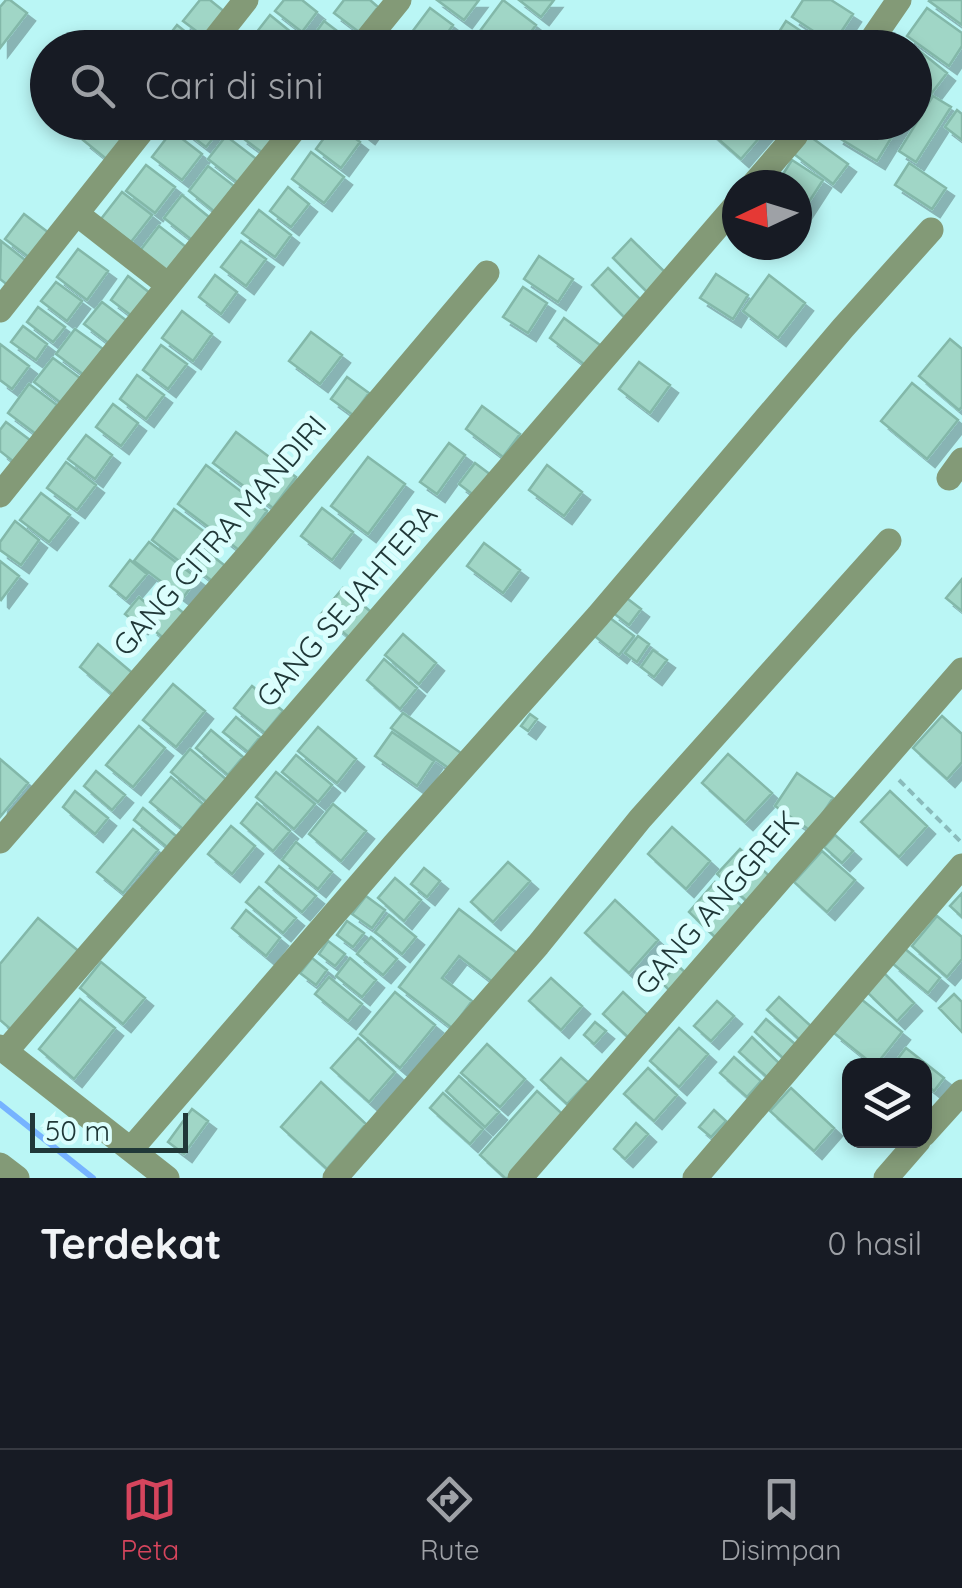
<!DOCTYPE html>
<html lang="id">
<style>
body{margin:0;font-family:Quicksand,sans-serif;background:#242831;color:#f1f3f6}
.controls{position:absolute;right:30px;bottom:30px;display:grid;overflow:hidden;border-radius:20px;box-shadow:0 5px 15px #0003}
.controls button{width:90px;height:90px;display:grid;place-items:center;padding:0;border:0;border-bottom:2px solid #363941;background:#171b24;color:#f1f3f6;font:50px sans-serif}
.compass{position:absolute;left:722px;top:170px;width:90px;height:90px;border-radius:50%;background:#171b24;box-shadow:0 5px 15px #0003;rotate:266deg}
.scale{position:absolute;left:30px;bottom:25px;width:158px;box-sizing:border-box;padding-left:10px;border:5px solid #203838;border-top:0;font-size:28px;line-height:35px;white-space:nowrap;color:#203838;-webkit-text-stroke:8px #dbfefd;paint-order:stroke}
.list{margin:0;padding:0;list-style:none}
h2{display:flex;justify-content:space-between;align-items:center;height:130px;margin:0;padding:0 40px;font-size:42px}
h2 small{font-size:32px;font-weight:400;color:#9ea1a6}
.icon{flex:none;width:55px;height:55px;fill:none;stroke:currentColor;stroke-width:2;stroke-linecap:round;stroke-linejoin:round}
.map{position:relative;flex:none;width:962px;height:1178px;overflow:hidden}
.search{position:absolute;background:#171b24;box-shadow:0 5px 15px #0003;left:30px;right:30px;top:30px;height:110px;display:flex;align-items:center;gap:25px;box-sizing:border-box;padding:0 35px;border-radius:55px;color:#9ea1a6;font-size:38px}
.sheet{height:270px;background:#171b24}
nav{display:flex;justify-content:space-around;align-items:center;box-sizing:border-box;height:140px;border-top:2px solid #363941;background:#171b24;font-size:28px;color:#9ea1a6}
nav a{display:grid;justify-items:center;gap:5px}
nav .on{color:#d5455d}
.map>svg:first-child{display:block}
</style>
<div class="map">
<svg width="962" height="1178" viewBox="0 0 962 1178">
<defs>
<filter id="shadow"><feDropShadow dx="8" dy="8" stdDeviation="0" flood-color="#0004"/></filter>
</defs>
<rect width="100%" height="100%" fill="#baf6f5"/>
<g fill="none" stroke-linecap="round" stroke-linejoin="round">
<path stroke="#76b3ff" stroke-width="6" d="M0,1104L93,1178"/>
</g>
<path fill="#a0d6c6" stroke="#83b8a9" stroke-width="2.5" filter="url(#shadow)" d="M6,0H10L27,13L0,48V7Z
M200,0H210L226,13L207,39L183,21Z
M284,0H302L317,12L302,32L275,11Z
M344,0H370L378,7L359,32L334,13Z
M437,0H479L464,20Z
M503,0L536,25L519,48H477L471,43Z
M519,0H554L541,17Z
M803,0H831L853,14L833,44L792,17Z
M930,0H962V25L929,1Z
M430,8L453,25L437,48H432L412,32Z
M927,8L962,33V46L949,66L907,36Z
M270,15L297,37L289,48H257L249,42Z
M324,21L353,43L349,48H316L309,42Z
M786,21L826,48H779L772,43Z
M177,25L202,45L200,48H159Z
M406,35L423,48H397Z
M906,40L947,73L915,115L914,48H901Z
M933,96L951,107L916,162L899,151Z
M957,110L962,114V140L945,127Z
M96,122H117L130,133L109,161L83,140Z
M183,122H216L222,127L206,147L180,127Z
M250,122H275L282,128L263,153L240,136Z
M349,122H377L367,136Z
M714,122H773L741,159L708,130Z
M844,122H901L877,161L836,136Z
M335,123L360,142L341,168L316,149Z
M172,131L202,154L182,180L152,157Z
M808,135L848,164L833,184L794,154Z
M226,136L259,161L241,185L208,159Z
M311,152L344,177L324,203L292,179Z
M792,160L823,180L803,211L797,207V185H776Z
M909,163L946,188L932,209L895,185Z
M146,165L175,187L155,213L126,191Z
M208,166L234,186L215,212L189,191Z
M288,187L309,204L291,227L270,211Z
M122,192L152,215L131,242L101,219Z
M182,195L209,217L192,240L164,218Z
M259,210L291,235L275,257L242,233Z
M24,214L53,236L34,261L5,239Z
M159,226L186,247L166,273L139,252Z
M631,239L671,278L652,297L613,258Z
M1,241L29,263L10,287L0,279Z
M241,241L266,259L246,286L221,267Z
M78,249L108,271L87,300L57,277Z
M539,256L573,279L558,302L524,279Z
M608,268L641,300L624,317L592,285Z
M716,274L748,295L733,319L700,298Z
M215,275L237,292L221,314L199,297Z
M769,275L805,303L778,338L743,311Z
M128,276L150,293L132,316L111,300Z
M56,282L82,301L67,321L41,301Z
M523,287L547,303L528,333L503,317Z
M102,302L127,321L110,344L84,324Z
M38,307L65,327L53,342L27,322Z
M182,311L212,334L193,361L162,338Z
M564,318L604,348L589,368L550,338Z
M23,326L47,344L36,360L11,342Z
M75,329L103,349L84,375L56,354Z
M311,332L342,355L320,384L289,361Z
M950,339L962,349V407L959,410L919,376Z
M0,344L29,366L12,389L0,380Z
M161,345L187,364L168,389L143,370Z
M53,358L80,378L61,403L34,382Z
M639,362L670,385L650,413L619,389Z
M137,375L164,395L146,419L120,399Z
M347,377L369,393L353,415L331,399Z
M912,383L958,420L927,459L881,421Z
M29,384L57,405L36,434L8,413Z
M113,404L138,423L121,446L96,427Z
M482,406L520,434L503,457L466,429Z
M6,422L30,440L14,462L0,451V430Z
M236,432L296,477L273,508L213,463Z
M86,435L112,455L95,479L68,459Z
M449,443L465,455L437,494L420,482Z
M368,457L405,484L368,534L331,506Z
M66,462L96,485L77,510L47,488Z
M475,463L495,478L479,499L459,484Z
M206,465L267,511L239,550L178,504Z
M547,465L582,492L564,516L529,490Z
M41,493L70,515L49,542L20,520Z
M322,508L353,532L332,560L301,536Z
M174,509L206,533L183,564L152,540Z
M15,521L39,540L21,565L0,550V542Z
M149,542L197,578L183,598L134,561Z
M484,543L520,570L503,593L467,566Z
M206,551L228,568L216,584L194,567Z
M130,560L147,574L126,599L110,586Z
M0,561L19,576L1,600L0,599Z
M962,579V611L946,598Z
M343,588L371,612L350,638L321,614Z
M624,596L641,609L629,625L612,612Z
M139,597L154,610L140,626L125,614Z
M170,602L186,615L166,640L150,627Z
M606,615L634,636L619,655L592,634Z
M403,634L436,663L419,684L385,655Z
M638,636L649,644L637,662L625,653Z
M98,644L136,676L118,699L80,667Z
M653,650L667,660L654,677L641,667Z
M384,659L417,688L400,709L367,680Z
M173,684L205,711L176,747L143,720Z
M252,686L283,711L265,733L234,708Z
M403,713L461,753L450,769L391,728Z
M530,714L537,719L528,731L521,726Z
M942,716L962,734V762L947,779L913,748Z
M236,717L260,737L248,752L223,732Z
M139,726L165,748L133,787L106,765Z
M318,727L356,759L337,783L298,751Z
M211,730L243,757L228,775L196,748Z
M392,732L434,761L417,786L375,756Z
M190,749L227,780L208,803L171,772Z
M728,754L772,793L745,822L702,783Z
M296,755L332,785L318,802L282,772Z
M0,759L28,783L0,817Z
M96,771L125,795L112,810L84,786Z
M276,772L315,804L294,829L256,797Z
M797,773L833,798L811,831L775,806Z
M171,777L203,804L183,829L150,802Z
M75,791L108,818L95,834L63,807Z
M890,791L927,826L899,857L861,822Z
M257,803L290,831L273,851L241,823Z
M333,804L366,831L341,861L309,834Z
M143,808L176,836L167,847L134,820Z
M231,826L255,846L232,874L208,854Z
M672,827L710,861L686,889L648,854Z
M133,829L158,850L123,893L97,872Z
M835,835L853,851L842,863L824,847Z
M296,842L332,872L318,889L282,860Z
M740,849L775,881L752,906L717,874Z
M822,851L855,880L827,912L794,882Z
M508,862L530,881L493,922L471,902Z
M279,866L316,896L302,912L266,882Z
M424,868L440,881L427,897L411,884Z
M395,878L421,900L404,921L378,898Z
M715,882L743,907L716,938L689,912Z
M259,887L296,918L283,933L246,902Z
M962,893V917L950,906Z
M366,896L385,910L372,928L352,914Z
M615,900L658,940L629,973L585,933Z
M459,909L517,953L494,983L459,956L442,978L472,1001L452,1028L399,987Z
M246,910L280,938L266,956L232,928Z
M389,915L416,937L402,954L375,932Z
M937,916L962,937V959L947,977L912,946Z
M38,918L81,953L15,1033L0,1020V964Z
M347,921L364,933L353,947L337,935Z
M371,937L397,959L383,975L357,954Z
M328,941L345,954L335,966L319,954Z
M904,948L940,978L928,993L892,963Z
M312,958L327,970L316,985L300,973Z
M350,958L376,980L362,997L336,976Z
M101,962L145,998L123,1024L80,988Z
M677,965L687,974L671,992L661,982Z
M884,973L914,1003L897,1021L866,991Z
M329,977L362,1004L348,1021L315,994Z
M551,978L582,1006L561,1030L529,1001Z
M395,992L435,1025L400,1068L360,1034Z
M623,992L650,1017L630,1039L603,1014Z
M954,994L962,1002V1032L939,1008Z
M779,997L812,1027L800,1040L767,1010Z
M80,999L115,1028L74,1079L39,1049Z
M861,999L902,1032L875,1066L834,1033Z
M717,1001L734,1016L711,1041L694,1026Z
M766,1019L795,1044L783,1058L755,1032Z
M595,1022L606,1031L594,1044L584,1035Z
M679,1028L708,1054L679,1087L650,1061Z
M752,1037L779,1063L767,1077L739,1052Z
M358,1038L395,1072L369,1102L331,1068Z
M487,1044L525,1079L500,1107L461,1073Z
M906,1048L944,1078L934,1091L924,1083V1066H902L896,1061Z
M734,1057L761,1081L747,1097L720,1073Z
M561,1058L588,1082L567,1104L541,1080Z
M648,1068L677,1095L654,1121L624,1094Z
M459,1076L499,1112L485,1127L446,1091Z
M321,1082L366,1124L327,1169L281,1127Z
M791,1088L834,1128L814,1151L770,1111Z
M537,1091L568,1119L516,1178H505L480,1155Z
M443,1093L483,1129L470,1144L430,1108Z
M192,1109L208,1121L184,1154L168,1142Z
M714,1110L726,1121L711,1137L699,1127Z
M636,1123L648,1134L625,1159L614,1149Z"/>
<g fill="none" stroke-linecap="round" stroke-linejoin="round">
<path stroke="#8abbbb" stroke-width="4" stroke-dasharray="8 5" stroke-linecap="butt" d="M899,780L962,843"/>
<path stroke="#839a77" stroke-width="25" d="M208,48L246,0
M360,48L399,0
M866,48L899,0
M753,185L796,135
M77,214L168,285
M0,310L149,122
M949,478L962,460
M0,495L300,122
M0,841L252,551L487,273
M0,1047L167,1178
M6,1051L737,204
M924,1134L962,1092
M132,1148L394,845L598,616L843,328L931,230
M0,1165L17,1178
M335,1178L538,945L640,819L889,541
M520,1178L962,670
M695,1178L962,866
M886,1178L919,1140"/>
</g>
<g text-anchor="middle" stroke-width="10" stroke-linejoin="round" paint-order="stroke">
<g font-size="30" fill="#203838" stroke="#dbfefd">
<text transform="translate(220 536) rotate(-49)" y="10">GANG CITRA MANDIRI</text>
<text transform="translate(347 606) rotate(-49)" y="10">GANG SEJAHTERA</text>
<text transform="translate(717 903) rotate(-49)" y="10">GANG ANGGREK</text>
</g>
</g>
</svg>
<div class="controls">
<button><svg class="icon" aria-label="layers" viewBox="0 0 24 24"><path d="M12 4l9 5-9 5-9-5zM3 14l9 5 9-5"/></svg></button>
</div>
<svg class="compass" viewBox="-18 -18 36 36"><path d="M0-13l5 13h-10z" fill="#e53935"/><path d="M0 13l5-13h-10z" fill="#9ea1a6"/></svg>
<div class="scale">50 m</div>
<div class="search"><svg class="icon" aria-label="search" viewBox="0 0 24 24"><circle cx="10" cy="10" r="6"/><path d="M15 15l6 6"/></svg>Cari di sini</div>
</div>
<section class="sheet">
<h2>Terdekat<small>0 hasil</small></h2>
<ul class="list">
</ul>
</section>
<nav>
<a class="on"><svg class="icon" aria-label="map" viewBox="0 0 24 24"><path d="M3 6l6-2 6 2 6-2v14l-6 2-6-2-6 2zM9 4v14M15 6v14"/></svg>Peta</a>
<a><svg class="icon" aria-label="directions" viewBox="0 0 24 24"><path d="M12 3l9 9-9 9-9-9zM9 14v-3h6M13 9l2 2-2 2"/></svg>Rute</a>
<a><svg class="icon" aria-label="saved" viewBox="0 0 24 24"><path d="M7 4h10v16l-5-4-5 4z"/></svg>Disimpan</a>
</nav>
